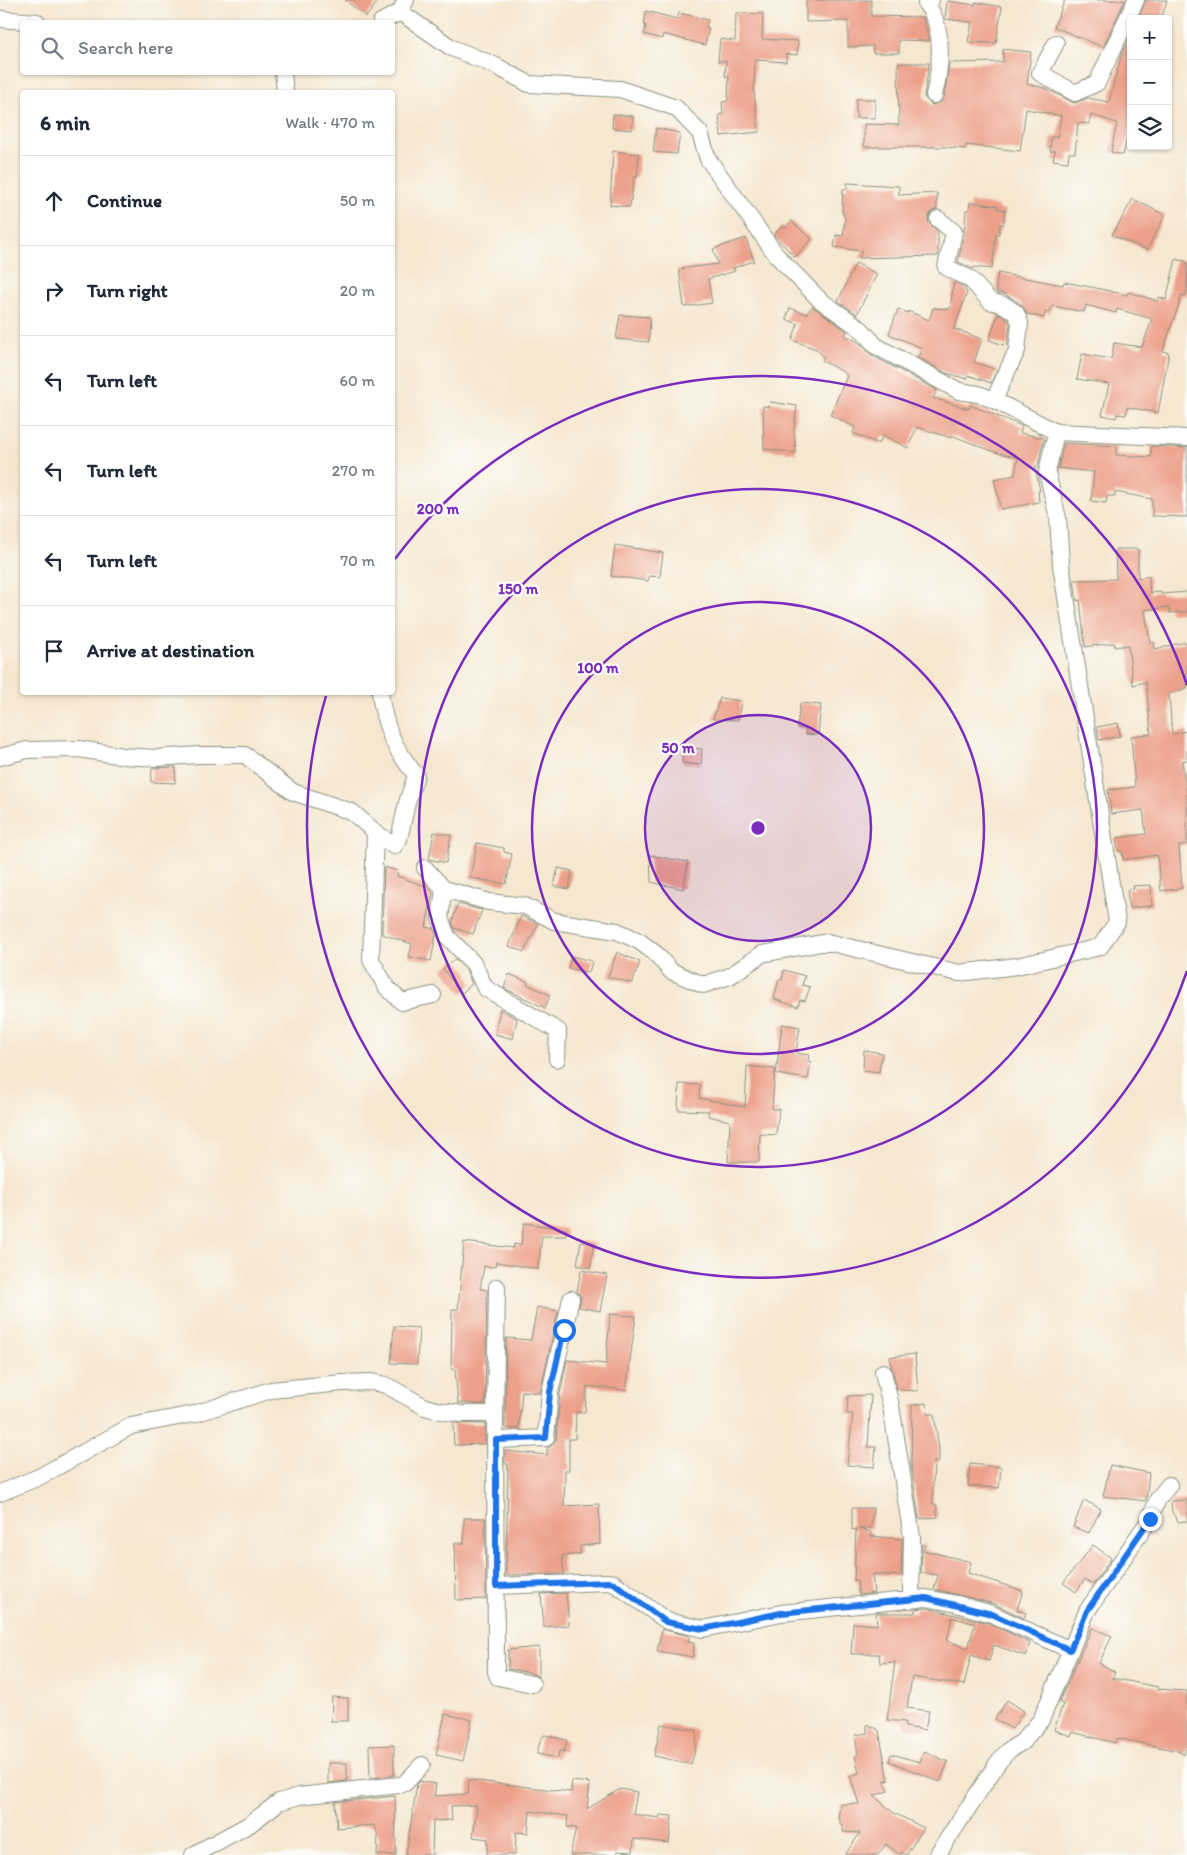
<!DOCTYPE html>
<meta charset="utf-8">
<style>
body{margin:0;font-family:Itim,sans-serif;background:#f6f6f7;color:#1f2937}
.controls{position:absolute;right:15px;top:15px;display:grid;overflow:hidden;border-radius:5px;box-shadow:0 1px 4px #0004}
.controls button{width:45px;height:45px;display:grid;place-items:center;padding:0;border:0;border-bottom:1px solid #e0e1e3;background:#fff;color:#1f2937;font:25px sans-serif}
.stop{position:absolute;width:15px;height:15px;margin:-11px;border:4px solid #1a73e8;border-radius:50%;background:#fff}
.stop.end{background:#1a73e8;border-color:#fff;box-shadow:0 1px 5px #0008}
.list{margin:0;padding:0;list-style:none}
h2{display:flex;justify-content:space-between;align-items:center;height:65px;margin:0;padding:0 20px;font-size:21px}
h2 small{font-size:16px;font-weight:400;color:#747a83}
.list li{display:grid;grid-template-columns:32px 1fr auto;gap:15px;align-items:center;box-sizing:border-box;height:90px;padding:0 20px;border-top:1px solid #e0e1e3}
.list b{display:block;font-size:19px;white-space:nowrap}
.list em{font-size:16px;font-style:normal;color:#747a83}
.icon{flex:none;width:28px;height:28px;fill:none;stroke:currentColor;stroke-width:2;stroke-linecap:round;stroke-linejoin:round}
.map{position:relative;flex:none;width:1187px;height:1855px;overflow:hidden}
.search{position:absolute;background:#fff;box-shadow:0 1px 4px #0004;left:20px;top:20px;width:375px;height:55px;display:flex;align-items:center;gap:12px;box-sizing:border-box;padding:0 18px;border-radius:5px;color:#747a83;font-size:19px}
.panel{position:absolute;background:#fff;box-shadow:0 1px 4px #0004;left:20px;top:90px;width:375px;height:605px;border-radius:5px}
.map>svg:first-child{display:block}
</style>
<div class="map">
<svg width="1187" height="1855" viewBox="0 0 1187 1855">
<rect width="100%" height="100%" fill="#fdfcf7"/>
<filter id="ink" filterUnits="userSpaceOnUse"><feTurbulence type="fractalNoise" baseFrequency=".02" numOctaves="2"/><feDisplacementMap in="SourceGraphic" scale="10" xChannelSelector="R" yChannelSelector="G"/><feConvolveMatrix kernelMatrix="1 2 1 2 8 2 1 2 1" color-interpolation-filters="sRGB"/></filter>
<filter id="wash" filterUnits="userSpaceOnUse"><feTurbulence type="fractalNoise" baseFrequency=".0096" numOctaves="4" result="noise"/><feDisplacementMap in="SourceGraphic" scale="20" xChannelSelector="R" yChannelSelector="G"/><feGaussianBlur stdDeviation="1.12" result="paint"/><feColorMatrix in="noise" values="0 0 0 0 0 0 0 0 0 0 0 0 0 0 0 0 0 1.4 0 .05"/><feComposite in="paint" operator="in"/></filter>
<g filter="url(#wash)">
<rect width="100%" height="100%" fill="#f5e7d0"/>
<g id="blocks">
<path fill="#eca08a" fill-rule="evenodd" d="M345,0H379L366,17Z
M806,0H871V16L923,17L929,41L899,40V53H873V46L848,47V21L806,22Z
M1065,0H1125L1103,47L1054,27Z
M1146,0H1167L1161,19H1138Z
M947,1L975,5V2L1002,7L996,43L968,42L972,22L945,19Z
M646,11L677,19L679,13L708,20L706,27L709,28L705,45L663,34L662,39L644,34L646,26L644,24Z
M736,13L763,14L762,39L798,41L797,55L786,54V62L755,60L754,92L759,132L721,136L719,115L723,114L722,102L728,101L729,76H725L726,61H718L720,39L735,41Z
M1131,35V124L1123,155L1111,152L1117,123L1091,115L1089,124L1078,123L1075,153H1069L1068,162L1053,160L1055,151H1050L1051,137H1057L1061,116L1026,109L1020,151L966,145L965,149L945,147H864V124L899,125L898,63H929L924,97L932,105L941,102L944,98L949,63L1003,62V49L1031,52L1027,84L1045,88L1074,103L1088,98L1109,102L1122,53Z
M856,99H875V118H856Z
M613,114L633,116L632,130L612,128Z
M656,128L680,133L677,154L653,152Z
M613,151L639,154L637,178L634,177L630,207L610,205Z
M847,183L899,186V195L937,193V209L931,212L928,218L929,223L938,232V256L859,258L862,251L834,247L836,235L843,236L845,219L842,211L843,189H847Z
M1133,199L1165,215L1147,250L1112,235Z
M970,202L998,206V209L1005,210L1003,225L1000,224L999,234H996L992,269L974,267L973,269L958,262L964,234L966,210H969Z
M791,221L812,239L795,257L774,235L782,226L785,228Z
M746,238L754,261L733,268L735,271L708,279L712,303L684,307L679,269L718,264L713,249Z
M1176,259L1187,262V296L1182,295L1163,351L1169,353L1158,413L1127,407L1126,415L1117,414L1116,418L1102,415L1109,384L1077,379L1082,354L1111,359L1114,343L1142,347L1152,319L1117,309L1116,313L1086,305L1084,312L1052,306L1050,313L1045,312L1044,318L1027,314L1022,305L1005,294L997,292L996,285L998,273L1063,285L1064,282L1096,288L1127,295L1128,292L1158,301L1159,297L1166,300Z
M856,263L877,274L857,314L838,301Z
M954,282L964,287L967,293L954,329L982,339L974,362L997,370L991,383L968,375L967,379L946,373L918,357L922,348L889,334L898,309L908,313V311L929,320L933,308L950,309Z
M812,306L847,331L845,335L860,343L871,355L937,390L933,398L969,409L970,405L1022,426L1020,433L1044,438L1038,466H1035L1040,491H1038L1039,502L1001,509L994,479L1015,475L1018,458L992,451L951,435V438L917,427L908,448L883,435L879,444L853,433L855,427L830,415L847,376L845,373L822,361L824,357L816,349L792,340L798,324L786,319L790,308L806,314Z
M998,314L1008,320L1010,324L1007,346L989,340Z
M620,315L650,317L649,342L616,339Z
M770,402L797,406L794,428L796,453L764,449L763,406L769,407Z
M1064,443L1117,446L1116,455L1151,457V446L1187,448V517L1152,516V499L1115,492V496H1107L1106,503L1091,501L1094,472L1058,468Z
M615,545L663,553L660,577L649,576L648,581L611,576Z
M1115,549H1138V578L1149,576L1150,593L1161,592V594L1187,592V612L1170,613L1169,607L1145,610L1150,643L1154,642L1155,649L1185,642L1187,652V688L1169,694L1172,734L1187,731V760L1182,761L1187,797V844L1179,846L1182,888L1161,891L1157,855L1123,860L1122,851H1118L1116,838L1146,834L1143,810L1111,814L1108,790L1135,787L1131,736L1151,734L1146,682L1133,685L1128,645L1115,647L1114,643L1085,647L1080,600L1077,601L1074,580L1116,579Z
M720,698L741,701L738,720L713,719Z
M800,703L821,705L818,735L805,734L806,729L797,728Z
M1118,723L1120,736L1099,740L1097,727Z
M683,748L702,749L701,765L682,763Z
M176,767L175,783L151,782L152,768Z
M434,832L451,835L446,863L429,859Z
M477,843L504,848V852L512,854L506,884L470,878Z
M650,855L688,862L683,889L651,882Z
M384,867L398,871L397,876L428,887L433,892L426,927L433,928L436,935L431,961L409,957L412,944L382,934Z
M558,868L572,871L569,889L554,886Z
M1151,885L1152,906L1129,908L1127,890L1134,889L1133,886Z
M458,904L482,910L473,934L454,928L452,922Z
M521,916L538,924L524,952L509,946Z
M617,952L640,962L632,983L608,977Z
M571,956L592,961L589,973L568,968Z
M455,959L466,970L472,984L462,993L443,969Z
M784,970L805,976L802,985L810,987L805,1001L800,1000L798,1007L774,999L779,979L782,980Z
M509,974L528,982L527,984L550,995L545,1008L504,988Z
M500,1009L517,1019L513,1039L495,1034Z
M782,1024L800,1027L796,1053L809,1055L808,1061L811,1062L808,1079L776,1074Z
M864,1050L882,1053L879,1072L863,1070Z
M747,1066L775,1069L772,1109H779L776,1135L760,1134L759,1162H728L730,1121L708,1116L709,1111L678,1110L679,1084L700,1085L699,1098L745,1107Z
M524,1223L566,1229V1236H542L538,1269L496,1262L495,1267L484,1266L480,1289L487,1290L485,1404L458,1403L455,1370L451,1369L452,1309H458L464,1242L513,1248L514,1244L521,1245Z
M581,1241L594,1243L590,1268L577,1265Z
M581,1270L607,1275L600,1311L579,1307L581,1297L577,1291Z
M537,1307L558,1311L540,1393L522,1391L519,1429L505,1428L506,1338L531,1340Z
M610,1314L636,1316L626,1390L587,1386L585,1412H576L575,1439H569V1470H565L564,1506L599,1504L600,1544L580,1546V1554L562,1556L564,1574L506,1575L508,1464H505V1451L547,1455V1448L551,1446L556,1439L560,1394L567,1360L606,1364Z
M394,1326L419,1328L417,1364L391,1363Z
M915,1354L918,1391L900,1390L897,1389L889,1357Z
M871,1395L868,1447H876L874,1467L847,1465L853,1414H847L848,1396Z
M926,1403L927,1414H934L939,1449V1462H934L933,1482V1504H936L938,1517L919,1519L911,1465L912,1405Z
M453,1423L485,1424V1444L454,1445Z
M970,1464L1001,1467L999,1488L968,1486Z
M1110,1465L1149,1473L1146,1501L1103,1496Z
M1084,1500L1101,1509L1089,1533L1073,1527Z
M1187,1500V1521L1178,1522L1172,1512L1171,1501Z
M852,1508H873L871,1528L859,1529L871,1532V1536L902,1539L901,1576L872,1574L874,1593L859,1595L857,1581L854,1580L856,1529L852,1530Z
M464,1518H485L486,1599L456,1600L455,1543H464Z
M922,1544L925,1545L923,1550L971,1562L968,1573L1023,1591L1017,1610L1026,1613L1024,1618L995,1604L934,1589L938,1575L921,1573Z
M1093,1545L1111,1558L1093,1585L1085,1579L1076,1592L1063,1583Z
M566,1593L569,1625L544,1627L541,1594Z
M926,1608L989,1623L1030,1643L1026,1656L994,1645L989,1661L971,1655L964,1685L912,1677L907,1708L929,1711L925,1730L905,1727V1722L887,1720L895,1662L880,1663L879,1654H851L853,1623L877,1625L876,1613H915V1609ZM952,1617L975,1624L968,1648L947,1641Z
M1092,1628L1112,1636L1099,1663L1115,1672L1112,1678L1158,1687V1689L1187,1691V1746L1184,1755L1178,1751L1117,1738L1115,1743L1072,1732L1071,1736L1054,1730L1063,1704L1059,1702Z
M662,1629L689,1636L688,1642L694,1643L693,1657L657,1651Z
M539,1647V1677L528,1672L508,1669V1650Z
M332,1697L348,1698V1721H331Z
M1007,1700L1024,1711L1012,1729L995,1719Z
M445,1714L472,1720L463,1761L436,1755Z
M661,1724L697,1730L695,1751L691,1764L654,1756Z
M867,1724L879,1730L888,1781L884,1780L888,1791L874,1796L894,1813L924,1828L906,1855L902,1852L900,1855L886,1844L878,1855H845L860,1833L843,1832V1825H840V1819H838L840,1804H859L850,1776L859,1773L855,1756L858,1755L855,1735L867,1733Z
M544,1735L567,1740L564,1752L559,1751L558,1758L537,1754L540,1741Z
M394,1745V1775L370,1778L369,1746Z
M924,1751L948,1762L940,1782L889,1761L891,1754L920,1762Z
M328,1763H347V1781L328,1783Z
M469,1780L571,1792L572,1781L590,1783L587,1809L620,1789L637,1792L633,1814L659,1818L660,1815L672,1816L669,1843L634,1839L633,1852L618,1851L617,1855H570L576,1828L567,1827L568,1816L530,1811L528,1833L516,1832L515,1855H487L488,1839L473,1837L477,1805L451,1806L452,1820L433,1821L432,1855H406L417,1784L420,1781L436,1784L434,1796L468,1794Z
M395,1796L396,1855H377L378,1836L374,1825L337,1828L335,1802Z"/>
</g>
</g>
<g filter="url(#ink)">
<use href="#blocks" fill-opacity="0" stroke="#8a9282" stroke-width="1"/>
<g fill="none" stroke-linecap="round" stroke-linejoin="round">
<g stroke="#8a9282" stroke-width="18">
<path id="street" d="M406,0L400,12L452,48L496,66L529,84L620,89L676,108L700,133L708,159L777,256L820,300L861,329L876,346L959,391L978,394L994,400L1056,432L1187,438
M931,0L926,4C945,26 941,68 934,95
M0,19L37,22
M381,22L400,12
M1056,43L1040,73L1075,93L1097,83L1136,0
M283,72L285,92
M938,219L954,232L946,267L970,279L990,301L1004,305L1016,313L1020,323L1017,350L994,400
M0,757L27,750L79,749L123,756L156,758L199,755H245L293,792L352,812L375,832L371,960L387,988L402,1002L433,995
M375,832L394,846L399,839L407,803L416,775C394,749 384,726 380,692
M425,868L444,889L489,902L525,906L554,921L617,931L639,941L656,954L671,971L703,985L730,976L762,954L827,942L959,973L1017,966L1100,947L1117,922L1061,565L1058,518L1047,472L1056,432
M444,889L440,918L447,936L474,964L485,988L558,1031L557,1059
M883,1372L891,1406L912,1537L911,1600
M495,1414L496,1672L498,1677L532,1684
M496,1440L546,1438L550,1392L571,1299
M0,1493L39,1477L131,1426L194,1414L271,1390L342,1383L371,1382L386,1385L425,1407L436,1410L461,1414H495L497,1287
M496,1586L608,1582L614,1583L667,1621L703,1629L781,1613L926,1598L957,1604L992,1614L1070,1650
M193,1855L250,1824L279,1802L299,1796L399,1785L405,1783L422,1765
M937,1855L999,1761L1009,1750L1022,1742L1041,1720L1087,1611L1150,1519L1158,1499L1169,1485"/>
</g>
<use href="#street" stroke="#fff" stroke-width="16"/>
</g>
</g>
<g fill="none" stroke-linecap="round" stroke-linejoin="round" filter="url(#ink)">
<path stroke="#1a73e8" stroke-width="6" d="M564,1330L550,1392L546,1438L496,1440V1586L608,1582L614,1583L666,1622L703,1629L781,1613L926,1598L992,1614L1070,1650L1087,1611L1150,1519"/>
</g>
<circle cx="758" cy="828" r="113" fill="#7b2cbf" fill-opacity=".12"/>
<g fill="none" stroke="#7b2cbf" stroke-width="2.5">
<circle cx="758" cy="828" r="113"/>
<circle cx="758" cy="828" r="226"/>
<circle cx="758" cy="828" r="339"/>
<path d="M1187 971A452 452 0 0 1 326 696M395 559A452 452 0 0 1 1187 685"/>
</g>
<circle cx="758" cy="828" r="8" fill="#7b2cbf" stroke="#fdfcf7" stroke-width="2.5"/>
<g font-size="15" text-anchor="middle" font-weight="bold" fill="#7b2cbf" stroke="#fdfcf7" stroke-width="4.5" stroke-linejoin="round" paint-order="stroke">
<text x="438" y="514">200 m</text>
<text x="518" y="594">150 m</text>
<text x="598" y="673">100 m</text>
<text x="678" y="753">50 m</text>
</g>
</svg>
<div class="controls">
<button>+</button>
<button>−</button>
<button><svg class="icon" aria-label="layers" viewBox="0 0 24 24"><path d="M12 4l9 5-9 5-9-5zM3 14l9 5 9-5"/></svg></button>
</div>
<div class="stop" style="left:564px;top:1330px"></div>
<div class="stop end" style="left:1150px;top:1519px"></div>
<div class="search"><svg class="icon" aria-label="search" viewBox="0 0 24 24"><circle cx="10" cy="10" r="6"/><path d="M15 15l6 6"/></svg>Search here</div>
<section class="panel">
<h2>6 min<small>Walk · 470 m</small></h2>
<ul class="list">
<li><svg class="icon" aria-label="ahead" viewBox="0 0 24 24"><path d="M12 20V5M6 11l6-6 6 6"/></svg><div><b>Continue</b></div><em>50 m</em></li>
<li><svg class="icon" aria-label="right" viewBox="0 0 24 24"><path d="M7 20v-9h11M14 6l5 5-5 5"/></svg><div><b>Turn right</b></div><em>20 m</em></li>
<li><svg class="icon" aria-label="left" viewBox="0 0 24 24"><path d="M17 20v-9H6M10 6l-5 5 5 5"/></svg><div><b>Turn left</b></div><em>60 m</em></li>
<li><svg class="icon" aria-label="left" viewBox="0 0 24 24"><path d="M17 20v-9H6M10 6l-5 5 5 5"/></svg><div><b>Turn left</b></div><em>270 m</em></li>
<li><svg class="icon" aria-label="left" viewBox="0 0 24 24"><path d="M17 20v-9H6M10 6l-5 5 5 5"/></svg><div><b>Turn left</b></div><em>70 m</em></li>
<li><svg class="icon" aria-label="arrive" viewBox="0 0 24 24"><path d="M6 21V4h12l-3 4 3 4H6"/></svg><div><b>Arrive at destination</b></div></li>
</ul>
</section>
</div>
